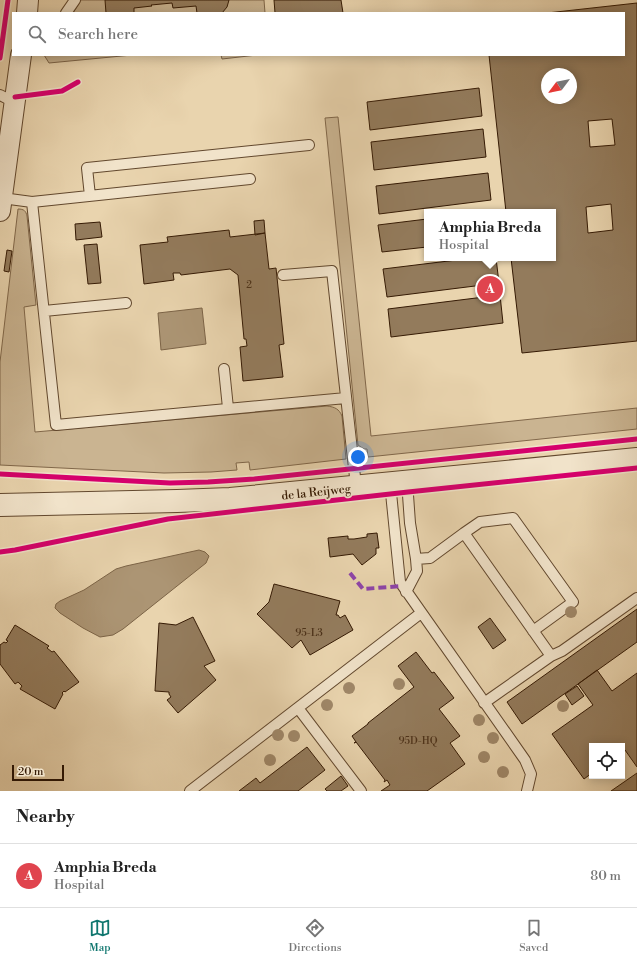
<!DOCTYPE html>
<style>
body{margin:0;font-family:"Libre Bodoni",serif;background:#f2f2f2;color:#222}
.controls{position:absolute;right:12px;bottom:12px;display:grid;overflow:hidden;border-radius:0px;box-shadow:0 2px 10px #0003}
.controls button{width:36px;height:36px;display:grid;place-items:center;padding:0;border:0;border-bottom:1px solid #e0e0e0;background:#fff;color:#222;font:20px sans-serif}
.compass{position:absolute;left:541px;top:68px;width:36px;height:36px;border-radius:50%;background:#fff;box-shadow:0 2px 10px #0003;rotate:238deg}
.scale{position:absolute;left:12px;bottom:10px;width:52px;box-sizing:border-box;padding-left:4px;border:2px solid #351a04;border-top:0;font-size:11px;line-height:14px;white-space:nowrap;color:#351a04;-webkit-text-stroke:3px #f1e3ca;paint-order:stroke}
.you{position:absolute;left:358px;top:457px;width:14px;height:14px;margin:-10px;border:3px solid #fff;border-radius:50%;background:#1a73e8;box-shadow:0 0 0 6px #1a73e833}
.badge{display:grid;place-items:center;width:26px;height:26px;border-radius:50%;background:#0f766e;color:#fff;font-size:13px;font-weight:700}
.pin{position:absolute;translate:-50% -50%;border:2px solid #fff;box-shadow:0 1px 4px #0006}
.popup{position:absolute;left:424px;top:209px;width:132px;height:52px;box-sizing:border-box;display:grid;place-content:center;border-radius:0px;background:#fff;filter:drop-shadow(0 1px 3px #0005);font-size:13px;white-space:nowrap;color:#767676}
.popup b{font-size:15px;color:#222}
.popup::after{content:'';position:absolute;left:50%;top:100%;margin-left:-8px;border:8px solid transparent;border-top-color:#fff}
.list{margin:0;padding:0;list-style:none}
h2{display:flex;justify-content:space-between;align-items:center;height:52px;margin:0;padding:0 16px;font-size:17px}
h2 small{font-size:13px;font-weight:400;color:#767676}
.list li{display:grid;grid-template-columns:26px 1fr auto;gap:12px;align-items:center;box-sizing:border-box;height:64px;padding:0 16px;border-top:1px solid #e0e0e0}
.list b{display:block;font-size:15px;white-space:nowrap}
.list p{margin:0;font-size:13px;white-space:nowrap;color:#767676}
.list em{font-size:13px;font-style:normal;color:#767676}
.icon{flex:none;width:22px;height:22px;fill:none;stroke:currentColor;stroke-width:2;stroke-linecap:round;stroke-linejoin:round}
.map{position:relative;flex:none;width:637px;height:791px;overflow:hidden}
.search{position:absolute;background:#fff;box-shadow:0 2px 10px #0003;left:12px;right:12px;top:12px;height:44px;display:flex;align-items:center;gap:10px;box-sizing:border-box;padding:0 14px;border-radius:0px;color:#767676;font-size:15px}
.sheet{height:116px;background:#fff}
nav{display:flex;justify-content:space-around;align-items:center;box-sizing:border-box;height:56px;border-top:1px solid #e0e0e0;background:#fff;font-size:11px;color:#767676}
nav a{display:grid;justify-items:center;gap:2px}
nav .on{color:#0f766e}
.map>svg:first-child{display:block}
</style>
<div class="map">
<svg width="637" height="791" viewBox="0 0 637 791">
<rect width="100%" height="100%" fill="#e9d4ae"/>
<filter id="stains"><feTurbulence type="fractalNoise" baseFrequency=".005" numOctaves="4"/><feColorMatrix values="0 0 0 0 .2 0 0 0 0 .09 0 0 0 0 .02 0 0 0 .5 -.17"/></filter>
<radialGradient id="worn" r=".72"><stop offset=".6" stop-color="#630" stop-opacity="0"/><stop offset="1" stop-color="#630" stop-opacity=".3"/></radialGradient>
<path fill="#cab491" stroke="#80674a" d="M81,0H264L265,13H73Z
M44,55H132L49,63Z
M221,55H257L222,59Z
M338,117L371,436L637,408V429L368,457L367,449H364L358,445L325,118Z
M18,209C24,209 26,211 27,216L36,305L24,307L35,432L327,406C335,407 339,409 342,416L346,459L250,470L249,462L236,463L237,470L211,472L164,473L0,465V362Z"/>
<path fill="#ac9574" stroke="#7c6447" d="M202,308L206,344L161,350L158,313Z
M199,550L205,552L209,556L206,563L123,629L113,635L100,637L83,628L60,613L55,608L56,604L60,601L84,590L116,569L126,566Z"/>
<path fill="#937b5c" stroke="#351a04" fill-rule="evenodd" d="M105,0H229L227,7L222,13H197L196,6L173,8L172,3L151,5L152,6L134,8V13H106Z
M274,0H341L343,13H275Z
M637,3V341L522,353L511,258H553V212H506L489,55H624V13H547ZM547,74H571V98H547ZM612,119L615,145L590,147L588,121ZM611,204L613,230L588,233L586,207Z
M479,88L482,116L370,130L367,102Z
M483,129L486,157L374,170L371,142Z
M488,173L491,200L379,214L376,186Z
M427,219V247L382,252L378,225Z
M264,220L265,233L255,235L254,221Z
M100,222L102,237L76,240L75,224Z
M229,230L230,237L265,233L269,269L276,268L284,344L279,345L283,377L243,381L240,347L247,346L246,339H244L238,275L230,269L181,275L180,273H173L174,280L144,284L140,245L168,242L167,237Z
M97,244L101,283L88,284L84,245Z
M7,250L12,251L9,272L4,271Z
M473,258H496L499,283L387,297L383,269Z
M500,295L503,323L391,337L388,309Z
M377,533L379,548H376V554L362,565L353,554L330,557L328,538L348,536V539H354L367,537V534Z
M274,584L340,601L336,615H338L340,618L345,615L353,630L310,655L301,640L292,648L257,614L269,602Z
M637,609V642L522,724L507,702Z
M193,617L215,661L204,666L216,680L178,713L167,700L171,697L169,694V692L155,691L159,623L176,625Z
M490,618L506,640L493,649L478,627Z
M15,625L49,646L47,648L52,652L54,651L79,682L65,692L64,691L62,693L63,694L55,709L20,689L22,686L18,682L15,684L0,664V645L4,642L6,643L8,641L6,640Z
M416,652L432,673L434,672L454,698L439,709L460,736L450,743L465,764L427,791H381L390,785L387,780L384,782L385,780L356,742L354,743L356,742L352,736L368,724V723L414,687L398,666Z
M597,670L612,691L637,673V767L625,750L622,752V746H592V773L584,779L552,734L593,705L578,684Z
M577,686L584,696L572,705L565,694Z
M307,747L325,770L298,791H239L256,778L260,783Z
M637,773V791H611Z
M341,776L348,786L341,791H327L325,789Z"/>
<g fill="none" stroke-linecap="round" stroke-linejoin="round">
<g stroke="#62482e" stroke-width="12">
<path id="service" d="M66,13L75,0
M0,95L6,98L15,97
M90,196L87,168L309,145
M2,198L32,202L56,425L346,398
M32,202L250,179
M283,275L332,271L356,486
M44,311L126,303
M224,369L228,408
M407,481L410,523L416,559
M390,483L400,582L525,760L531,774L527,791
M464,533L480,522L513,518L573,602L533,631
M406,592L417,571L416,559L430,558L464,533L551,656
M484,703L551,656L562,651L637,598
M298,708L361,791
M190,791L421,613"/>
</g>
<g stroke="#62482e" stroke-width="22">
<path id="minor" d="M27,13L28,0
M0,211L21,55"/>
</g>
<g stroke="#62482e" stroke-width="24">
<path id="tertiary" d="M0,505L177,501L230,499L637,459"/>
</g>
<use href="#service" stroke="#f1e3ca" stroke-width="10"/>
<use href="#minor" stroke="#f1e3ca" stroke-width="20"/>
<use href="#tertiary" stroke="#f1e3ca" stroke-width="22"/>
<path stroke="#8e44ad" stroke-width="4" stroke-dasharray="8 4" stroke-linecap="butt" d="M350,573L363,589L402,586"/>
<g stroke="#f1e3ca" stroke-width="8">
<path id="cycleway" d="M0,58L8,0
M15,97L62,91L78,82
M0,474L170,483L208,482L254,479L637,439
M0,552L15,550L168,519L408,492L637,468"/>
</g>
<use href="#cycleway" stroke="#d6006c" stroke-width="5"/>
</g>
<g fill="#9f8768">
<circle cx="571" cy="612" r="6"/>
<circle cx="399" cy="684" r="6"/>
<circle cx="349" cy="688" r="6"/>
<circle cx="327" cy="705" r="6"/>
<circle cx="563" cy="706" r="6"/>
<circle cx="479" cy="720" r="6"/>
<circle cx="278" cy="735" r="6"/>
<circle cx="294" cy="736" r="6"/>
<circle cx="493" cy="738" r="6"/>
<circle cx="484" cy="757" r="6"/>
<circle cx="270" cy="760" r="6"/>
<circle cx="503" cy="772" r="6"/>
</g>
<g text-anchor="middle" stroke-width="3.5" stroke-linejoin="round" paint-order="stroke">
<g font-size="10" fill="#4c321a">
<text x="249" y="288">2</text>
<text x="309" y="636">95-L3</text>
<text x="418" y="744">95D-HQ</text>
</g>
<g font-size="12" fill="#351a04" stroke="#f1e3ca">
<text transform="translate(316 492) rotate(-6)" y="4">de la Reijweg</text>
</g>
</g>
<rect width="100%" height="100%" filter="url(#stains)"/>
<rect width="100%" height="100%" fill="url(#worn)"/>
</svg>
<div class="controls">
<button><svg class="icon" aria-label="locate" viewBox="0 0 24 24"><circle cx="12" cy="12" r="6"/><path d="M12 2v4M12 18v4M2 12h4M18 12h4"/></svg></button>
</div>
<svg class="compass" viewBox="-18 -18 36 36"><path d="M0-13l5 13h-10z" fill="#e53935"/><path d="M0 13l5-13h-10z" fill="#767676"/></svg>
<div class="scale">20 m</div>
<div class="you"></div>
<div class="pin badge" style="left:490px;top:289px;background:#e0444e">A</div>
<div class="popup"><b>Amphia Breda</b>Hospital</div>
<div class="search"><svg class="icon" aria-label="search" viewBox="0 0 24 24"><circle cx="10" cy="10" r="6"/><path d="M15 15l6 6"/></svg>Search here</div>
</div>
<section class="sheet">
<h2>Nearby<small></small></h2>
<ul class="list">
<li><span class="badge" style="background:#e0444e">A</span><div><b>Amphia Breda</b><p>Hospital</p></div><em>80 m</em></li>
</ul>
</section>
<nav>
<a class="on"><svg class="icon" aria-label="map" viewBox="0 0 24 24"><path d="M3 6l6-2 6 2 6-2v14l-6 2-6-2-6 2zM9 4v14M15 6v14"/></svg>Map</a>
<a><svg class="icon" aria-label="directions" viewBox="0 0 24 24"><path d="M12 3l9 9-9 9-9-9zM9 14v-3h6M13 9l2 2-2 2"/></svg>Directions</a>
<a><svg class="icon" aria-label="saved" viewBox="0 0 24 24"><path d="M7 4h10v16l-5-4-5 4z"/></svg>Saved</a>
</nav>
